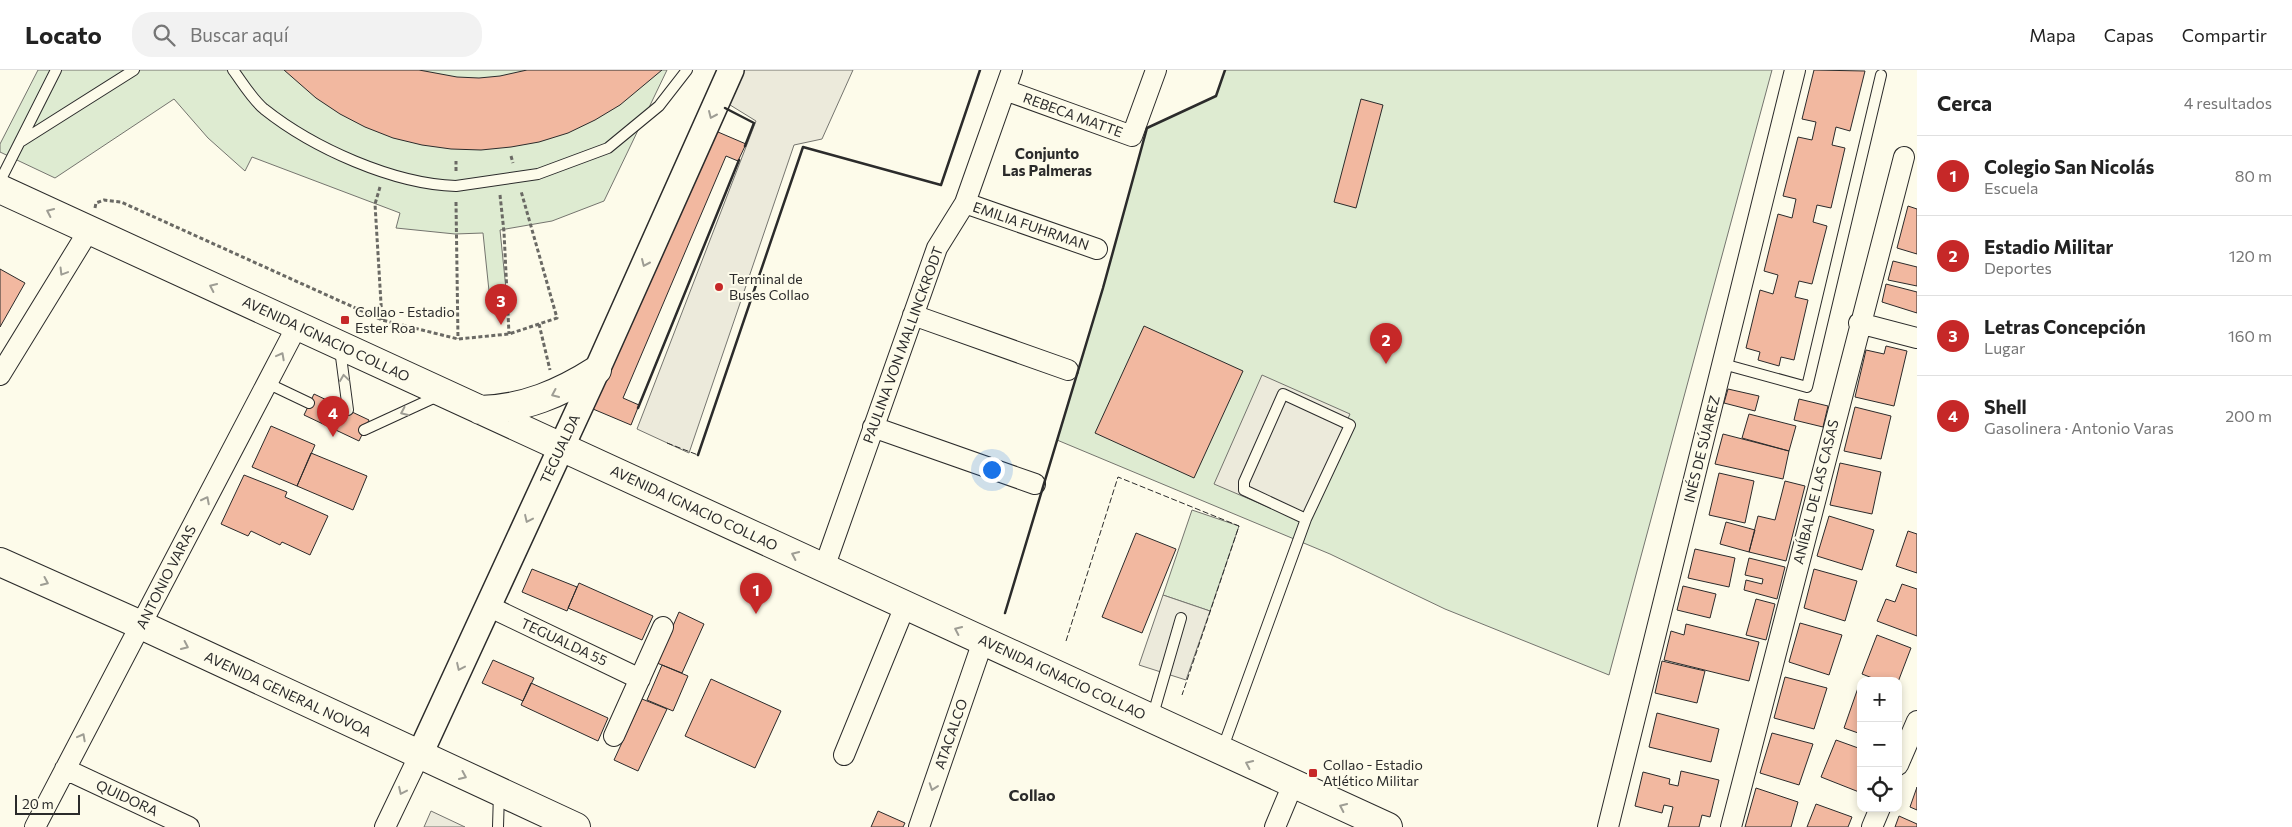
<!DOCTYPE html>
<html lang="es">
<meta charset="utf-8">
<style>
body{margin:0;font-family:Commissioner,sans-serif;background:#f2f2f2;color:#222}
.controls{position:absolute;right:15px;bottom:15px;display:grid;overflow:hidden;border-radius:10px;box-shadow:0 2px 8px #0003}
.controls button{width:45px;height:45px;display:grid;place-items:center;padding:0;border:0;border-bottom:1px solid #e0e0e0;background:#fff;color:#222;font:25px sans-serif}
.scale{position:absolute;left:15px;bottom:12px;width:65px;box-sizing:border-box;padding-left:5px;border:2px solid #2b2b2b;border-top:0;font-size:14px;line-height:18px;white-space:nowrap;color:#2b2b2b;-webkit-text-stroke:4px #fdfbea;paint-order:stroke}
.you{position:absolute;left:991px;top:399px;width:18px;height:18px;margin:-12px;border:4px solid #fff;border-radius:50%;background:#1a73e8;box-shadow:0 0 0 8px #1a73e833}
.badge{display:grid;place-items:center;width:32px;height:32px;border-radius:50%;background:#c62828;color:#fff;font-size:16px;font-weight:700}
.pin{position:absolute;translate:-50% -41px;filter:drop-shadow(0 1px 2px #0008)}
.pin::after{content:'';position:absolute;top:26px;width:18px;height:15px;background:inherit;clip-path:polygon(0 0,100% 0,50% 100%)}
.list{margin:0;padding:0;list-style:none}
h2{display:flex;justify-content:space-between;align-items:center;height:65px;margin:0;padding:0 20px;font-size:21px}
h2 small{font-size:16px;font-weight:400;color:#767676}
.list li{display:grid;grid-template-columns:32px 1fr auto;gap:15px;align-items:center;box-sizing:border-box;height:80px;padding:0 20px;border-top:1px solid #e0e0e0}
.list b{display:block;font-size:19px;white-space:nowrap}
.list p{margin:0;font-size:16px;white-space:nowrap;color:#767676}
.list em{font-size:16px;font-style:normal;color:#767676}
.icon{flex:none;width:28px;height:28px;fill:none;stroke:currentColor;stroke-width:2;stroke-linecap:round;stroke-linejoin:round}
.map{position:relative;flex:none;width:1917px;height:757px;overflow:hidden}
header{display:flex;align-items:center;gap:30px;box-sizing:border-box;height:70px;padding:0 25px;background:#fff;border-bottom:1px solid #e0e0e0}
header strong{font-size:24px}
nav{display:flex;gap:28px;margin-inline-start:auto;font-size:18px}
.search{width:350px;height:45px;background:#f2f2f2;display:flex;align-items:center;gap:12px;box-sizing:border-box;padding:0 18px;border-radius:20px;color:#767676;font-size:19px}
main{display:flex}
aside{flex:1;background:#fff}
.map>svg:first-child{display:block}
</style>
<header>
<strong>Locato</strong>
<div class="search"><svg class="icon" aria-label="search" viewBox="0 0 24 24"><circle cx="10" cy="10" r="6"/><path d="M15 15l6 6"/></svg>Buscar aquí</div>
<nav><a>Mapa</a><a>Capas</a><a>Compartir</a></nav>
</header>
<main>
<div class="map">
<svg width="1917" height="757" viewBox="0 0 1917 757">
<rect width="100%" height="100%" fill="#fdfbea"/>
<path fill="#deebd1" stroke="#74746e" d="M38,0H667L604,131L552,151L500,160L506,219L489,221L483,163L455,164L396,158L400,143L252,87L245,101L208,68L174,29L55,108L0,82V74Z
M1225,0H1772L1609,605L1445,539L1330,484L1057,370L1103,218L1147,58L1216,26Z
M1192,440L1239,456L1210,541L1163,525Z"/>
<path fill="#eceadb" stroke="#74746e" d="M735,0H853L822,69L794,75L689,383L637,359L756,51L722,30Z
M1262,305L1350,344L1301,451L1214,414Z
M1163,525L1210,541L1186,610L1139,595Z
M431,741L465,757H424Z"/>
<path fill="#f2b8a0" stroke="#2b2b2b" d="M284,0H419L457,7L479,8L500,6L527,0H662L620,35L595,50L568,63L539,72L511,77L481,80L451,79L422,75L393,68L365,57L340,44L316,28Z
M1814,0L1865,1L1850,61L1836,57L1832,75L1845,78L1831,138L1817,135L1813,152L1827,156L1812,214L1799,211L1795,227L1808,230L1794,290L1781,287L1779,296L1758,290L1760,282L1746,278L1760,220L1773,224L1778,205L1764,201L1778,144L1792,148L1796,129L1783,126L1798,67L1812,70L1816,52L1802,49Z
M1361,29L1383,35L1356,138L1334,132Z
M711,59L746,74L738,91L726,86L623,328L639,335L631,355L593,339Z
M1908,136L1917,139V184L1897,178Z
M1893,191L1917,197V216L1888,210Z
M0,199L25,213L0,257Z
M1886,214L1917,222V243L1882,232Z
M1144,256L1243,301L1194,408L1095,363Z
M1886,276L1907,281L1894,336L1855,327L1866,280L1884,284Z
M1728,319L1759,326L1755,341L1724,333Z
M314,324L369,350L359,371L304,345Z
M1799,329L1828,336L1823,357L1794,350Z
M1855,337L1891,346L1881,389L1844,381Z
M1749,344L1796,356L1789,381L1742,368Z
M271,356L315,375L297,416L252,397Z
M1723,364L1789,381L1783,409L1715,394Z
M311,383L367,406L353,440L297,416Z
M1840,393L1881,402L1872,444L1830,435Z
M1719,403L1754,411L1745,453L1709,445Z
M244,405L287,422L285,427L328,446L310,485L282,472L280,475L251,461L248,466L221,454Z
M1785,411L1805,416L1786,491L1749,482L1758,446L1775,450Z
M1829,446L1874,460L1862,500L1817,486Z
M1726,452L1755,460L1749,482L1720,474Z
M1908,461L1917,464V503L1896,496Z
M1136,463L1176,479L1142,563L1102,547Z
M1695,479L1735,488L1729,517L1688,508Z
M1749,488L1785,497L1777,529L1744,520L1746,510L1762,514L1763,509L1745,505Z
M532,499L577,517L567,541L522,522Z
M1814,499L1857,511L1845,551L1804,538Z
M579,513L653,546L642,570L568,538Z
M1902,514L1917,519V566L1877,551L1886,529L1895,532Z
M1683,516L1716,524L1710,548L1677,540Z
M1756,529L1775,534L1766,570L1746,565Z
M679,542L704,554L682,603L657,593Z
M1800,553L1842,565L1829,605L1789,592Z
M1686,554L1759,572L1749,611L1664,590L1671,561L1684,565Z
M1877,565L1911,578L1898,612L1880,611L1862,604Z
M493,590L534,608L523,631L482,613Z
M1662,591L1705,601L1697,633L1655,623Z
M662,595L688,606L673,641L647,630Z
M1785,607L1827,618L1814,659L1774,648Z
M711,609L781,641L755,698L685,666Z
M531,613L608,648L598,671L521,635Z
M1859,615L1861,616V664L1844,658Z
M642,629L667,639L638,701L614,690Z
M1657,643L1719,659L1711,692L1649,677Z
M1772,663L1813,674L1799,715L1760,703Z
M1836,670L1861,679V716L1859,722L1821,707Z
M1681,701L1719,710L1710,747L1702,745L1699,757H1668L1673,737L1664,735L1662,743L1635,736L1643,702L1670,709L1669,714L1678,716Z
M1917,717V740L1910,737Z
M1756,718L1798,732L1791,757H1745Z
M1816,734L1852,747L1848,757H1807Z
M878,741L905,753L903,757H871Z
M1899,746L1917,754V757H1895Z"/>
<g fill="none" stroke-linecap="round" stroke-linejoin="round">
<g stroke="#2b2b2b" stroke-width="12">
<path id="service" d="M233,0C242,12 252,29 264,39C313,78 393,114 456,116L538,104L608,78L659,36L687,0
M20,72L134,0
M0,111L56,0
M340,279L348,340
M1723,294L1807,317L1881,5
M267,313L309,333
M364,360L440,325
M1152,648L1181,548
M1222,680L1306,449L1350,355L1283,324L1244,412V420L1306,449
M498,757L499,723"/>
</g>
<g stroke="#2b2b2b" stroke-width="22">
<path id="minor" d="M1005,20L1132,66L1156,0
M965,133L1097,179
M913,245L1068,300
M1859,253L1917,268
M0,305L89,160
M873,357L1035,414
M824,498L937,178L965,133L1012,0
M488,536L640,609
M614,666L663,557
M844,685L905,536
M1898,695L1917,651
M65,699L189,757
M35,757L297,256
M385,757L419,686
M919,757L983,571
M1275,757L1293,714
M1608,757L1795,0
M1731,757L1904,87
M1872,757L1880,738"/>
</g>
<g stroke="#2b2b2b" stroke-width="28">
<path id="tertiary" d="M419,686L597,300L731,0"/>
</g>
<g stroke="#2b2b2b" stroke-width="30">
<path id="secondary" d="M0,119L1388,757
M480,340C524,339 561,323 597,300
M0,492L141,555L576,757"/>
</g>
<path stroke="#6a6964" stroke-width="3" stroke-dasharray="4 2.5" stroke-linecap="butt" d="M511,86L513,93
M456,101V91
M380,117L375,134L382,250
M500,125L504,162L509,264
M456,132L458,269
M95,138L96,133L104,130L121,132L382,250L458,269L509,264L557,248L521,121
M539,254L550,300"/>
<use href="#service" stroke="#fdfbea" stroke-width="10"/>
<use href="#minor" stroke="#fdfbea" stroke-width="20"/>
<use href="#tertiary" stroke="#fdfbea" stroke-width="25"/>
<use href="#secondary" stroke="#fdfbea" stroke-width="28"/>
<path stroke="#2b2b2b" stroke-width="1" stroke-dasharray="6 2.5" stroke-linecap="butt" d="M667,373L698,385
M1066,571L1118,407L1239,456L1182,625"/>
<path stroke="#2b2b2b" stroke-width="2.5" d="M725,38L754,53L745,76
M638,338L739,90
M698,385L803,77L941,115L980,0
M1005,543L1103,218L1147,58L1216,26L1225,0"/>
</g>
<defs><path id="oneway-chevron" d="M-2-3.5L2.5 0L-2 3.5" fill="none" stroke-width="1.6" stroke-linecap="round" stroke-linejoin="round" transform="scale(1.25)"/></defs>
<g stroke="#9e9d94">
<use href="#oneway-chevron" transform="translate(712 45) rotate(114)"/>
<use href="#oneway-chevron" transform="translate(50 142) rotate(-155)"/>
<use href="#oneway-chevron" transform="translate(645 193) rotate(114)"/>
<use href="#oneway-chevron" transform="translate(63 202) rotate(121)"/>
<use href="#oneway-chevron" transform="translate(213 217) rotate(-155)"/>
<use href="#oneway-chevron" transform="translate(281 286) rotate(-62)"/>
<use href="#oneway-chevron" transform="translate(344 308) rotate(-98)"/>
<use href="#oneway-chevron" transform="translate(555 324) rotate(156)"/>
<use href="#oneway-chevron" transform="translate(404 342) rotate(156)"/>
<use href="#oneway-chevron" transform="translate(206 430) rotate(-63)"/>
<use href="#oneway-chevron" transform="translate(528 449) rotate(115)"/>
<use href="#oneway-chevron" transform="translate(795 485) rotate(-155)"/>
<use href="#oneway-chevron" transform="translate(45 512) rotate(24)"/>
<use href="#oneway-chevron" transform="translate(958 560) rotate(-155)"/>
<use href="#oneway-chevron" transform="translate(185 576) rotate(25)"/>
<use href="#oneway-chevron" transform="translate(460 597) rotate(115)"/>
<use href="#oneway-chevron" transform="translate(82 667) rotate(-62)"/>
<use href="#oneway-chevron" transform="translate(1249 694) rotate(-155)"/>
<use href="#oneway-chevron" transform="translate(463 706) rotate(24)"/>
<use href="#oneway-chevron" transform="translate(933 717) rotate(109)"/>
<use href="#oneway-chevron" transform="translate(402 721) rotate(115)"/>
<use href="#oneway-chevron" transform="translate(1343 737) rotate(-155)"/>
</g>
<g fill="#c62828" stroke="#fdfbea" stroke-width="2">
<circle cx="719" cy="217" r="5"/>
<rect x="340" y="245" width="10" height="10" rx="2.5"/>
<rect x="1308" y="698" width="10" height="10" rx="2.5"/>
</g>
<g text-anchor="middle" stroke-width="4" stroke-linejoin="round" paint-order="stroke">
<g font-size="14" fill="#2b2b2b" stroke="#fdfbea">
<text transform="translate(1073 45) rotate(20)" y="5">REBECA MATTE</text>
<text transform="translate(1031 156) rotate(19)" y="5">EMILIA FUHRMAN</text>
<text transform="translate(326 269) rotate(25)" y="5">AVENIDA IGNACIO COLLAO</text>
<text transform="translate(903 275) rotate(-70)" y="5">PAULINA VON MALLINCKRODT</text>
<text transform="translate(560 379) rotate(-65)" y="5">TEGUALDA</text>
<text transform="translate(1702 379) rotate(-76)" y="5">INÉS DE SÚAREZ</text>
<text transform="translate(1816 422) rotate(-76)" y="5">ANÍBAL DE LAS CASAS</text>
<text transform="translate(694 438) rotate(25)" y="5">AVENIDA IGNACIO COLLAO</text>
<text transform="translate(166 507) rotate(-63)" y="5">ANTONIO VARAS</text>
<text transform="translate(564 572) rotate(25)" y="5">TEGUALDA 55</text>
<text transform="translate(1062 607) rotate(25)" y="5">AVENIDA IGNACIO COLLAO</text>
<text transform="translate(288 624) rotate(25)" y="5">AVENIDA GENERAL NOVOA</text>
<text transform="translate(951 664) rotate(-71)" y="5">ATACALCO</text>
<text transform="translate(127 728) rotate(25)" y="5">QUIDORA</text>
</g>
<g font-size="14" fill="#2b2b2b" stroke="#fdfbea" text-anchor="start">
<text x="729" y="214">Terminal de<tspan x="729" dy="16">Buses Collao</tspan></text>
<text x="355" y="247">Collao - Estadio<tspan x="355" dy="16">Ester Roa</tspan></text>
<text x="1323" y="700">Collao - Estadio<tspan x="1323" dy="16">Atlético Militar</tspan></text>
</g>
<g font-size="15" font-weight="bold" fill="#2b2b2b" stroke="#fdfbea">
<text x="1047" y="89">Conjunto<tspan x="1047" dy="17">Las Palmeras</tspan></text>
</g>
<g font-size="16" font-weight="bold" fill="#2b2b2b" stroke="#fdfbea">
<text x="1032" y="731">Collao</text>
</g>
</g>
</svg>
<div class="controls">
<button>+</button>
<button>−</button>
<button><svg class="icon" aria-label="locate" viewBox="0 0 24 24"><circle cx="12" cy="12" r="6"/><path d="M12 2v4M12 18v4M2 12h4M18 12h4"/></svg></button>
</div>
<div class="scale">20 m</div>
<div class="you"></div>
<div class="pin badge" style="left:756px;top:544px">1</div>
<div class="pin badge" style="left:1386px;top:294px">2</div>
<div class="pin badge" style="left:501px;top:255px">3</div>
<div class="pin badge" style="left:333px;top:367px">4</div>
</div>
<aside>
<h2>Cerca<small>4 resultados</small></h2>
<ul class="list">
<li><span class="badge">1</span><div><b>Colegio San Nicolás</b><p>Escuela</p></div><em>80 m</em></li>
<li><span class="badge">2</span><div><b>Estadio Militar</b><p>Deportes</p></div><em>120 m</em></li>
<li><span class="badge">3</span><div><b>Letras Concepción</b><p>Lugar</p></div><em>160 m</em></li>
<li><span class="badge">4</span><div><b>Shell</b><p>Gasolinera · Antonio Varas</p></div><em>200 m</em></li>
</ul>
</aside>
</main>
